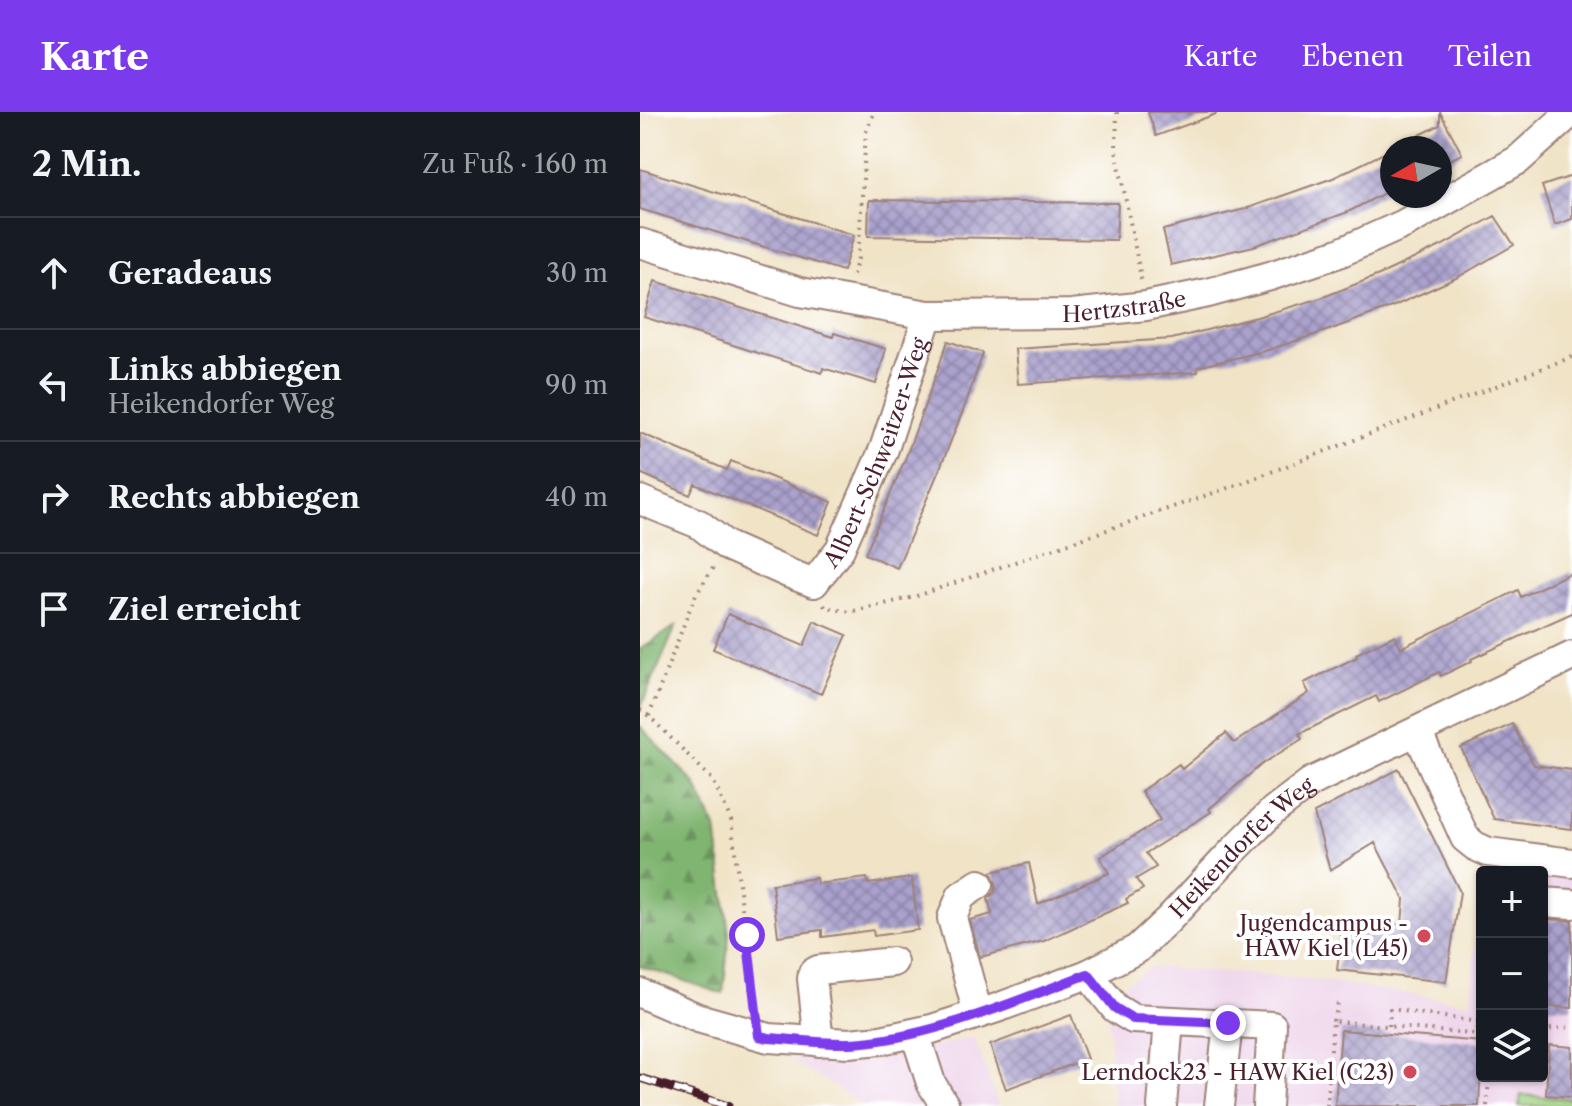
<!DOCTYPE html>
<html lang="de">
<meta charset="utf-8">
<style>
body{margin:0;font-family:"Libre Caslon Text",serif;background:#242831;color:#f1f3f6}
.controls{position:absolute;right:24px;bottom:24px;display:grid;overflow:hidden;border-radius:8px;box-shadow:0 2px 6px #0004}
.controls button{width:72px;height:72px;display:grid;place-items:center;padding:0;border:0;border-bottom:2px solid #363941;background:#171b24;color:#f1f3f6;font:40px sans-serif}
.compass{position:absolute;left:740px;top:24px;width:72px;height:72px;border-radius:50%;background:#171b24;box-shadow:0 2px 6px #0004;rotate:261deg}
.stop{position:absolute;width:24px;height:24px;margin:-18px;border:6px solid #7c3aed;border-radius:50%;background:#fff}
.stop.end{background:#7c3aed;border-color:#fff;box-shadow:0 2px 8px #0008}
.list{margin:0;padding:0;list-style:none}
h2{display:flex;justify-content:space-between;align-items:center;height:104px;margin:0;padding:0 32px;font-size:34px}
h2 small{font-size:26px;font-weight:400;color:#9ea1a6}
.list li{display:grid;grid-template-columns:52px 1fr auto;gap:24px;align-items:center;box-sizing:border-box;height:112px;padding:0 32px;border-top:2px solid #363941}
.list b{display:block;font-size:30px;white-space:nowrap}
.list p{margin:0;font-size:26px;white-space:nowrap;color:#9ea1a6}
.list em{font-size:26px;font-style:normal;color:#9ea1a6}
.icon{flex:none;width:44px;height:44px;fill:none;stroke:currentColor;stroke-width:2;stroke-linecap:round;stroke-linejoin:round}
.map{position:relative;flex:none;width:932px;height:994px;overflow:hidden}
header{display:flex;align-items:center;gap:48px;box-sizing:border-box;height:112px;padding:0 40px;background:#7c3aed;color:#fff}
header strong{font-size:38px}
nav{display:flex;gap:44px;margin-inline-start:auto;font-size:28px}
main{display:flex}
aside{flex:1;background:#171b24}
.map>svg:first-child{display:block}
</style>
<header>
<strong>Karte</strong>
<nav><a>Karte</a><a>Ebenen</a><a>Teilen</a></nav>
</header>
<main>
<aside>
<h2>2 Min.<small>Zu Fuß · 160 m</small></h2>
<ul class="list">
<li><svg class="icon" aria-label="ahead" viewBox="0 0 24 24"><path d="M12 20V5M6 11l6-6 6 6"/></svg><div><b>Geradeaus</b></div><em>30 m</em></li>
<li><svg class="icon" aria-label="left" viewBox="0 0 24 24"><path d="M17 20v-9H6M10 6l-5 5 5 5"/></svg><div><b>Links abbiegen</b><p>Heikendorfer Weg</p></div><em>90 m</em></li>
<li><svg class="icon" aria-label="right" viewBox="0 0 24 24"><path d="M7 20v-9h11M14 6l5 5-5 5"/></svg><div><b>Rechts abbiegen</b></div><em>40 m</em></li>
<li><svg class="icon" aria-label="arrive" viewBox="0 0 24 24"><path d="M6 21V4h12l-3 4 3 4H6"/></svg><div><b>Ziel erreicht</b></div></li>
</ul>
</aside>
<div class="map">
<svg width="932" height="994" viewBox="0 0 932 994">
<defs>
<pattern id="forest-firs" width="22" height="20" patternUnits="userSpaceOnUse" patternTransform="scale(2)"><rect width="22" height="20" fill="#80b571"/><path d="M5 1l3.5 6h-7zM16 11l3.5 6h-7z" fill="#6b935d"/></pattern>
<pattern id="building-cross-hatch" width="8" height="8" patternUnits="userSpaceOnUse" patternTransform="scale(2)"><rect width="8" height="8" fill="#aaa1cd"/><path d="M0 0l8 8M0 8l8-8" fill="none" stroke="#8c83a7"/></pattern>
</defs>
<rect width="100%" height="100%" fill="#fff"/>
<filter id="ink" filterUnits="userSpaceOnUse"><feTurbulence type="fractalNoise" baseFrequency=".0125" numOctaves="2"/><feDisplacementMap in="SourceGraphic" scale="16" xChannelSelector="R" yChannelSelector="G"/><feConvolveMatrix kernelMatrix="1 2 1 2 8 2 1 2 1" color-interpolation-filters="sRGB"/></filter>
<filter id="wash" filterUnits="userSpaceOnUse"><feTurbulence type="fractalNoise" baseFrequency=".006" numOctaves="4" result="noise"/><feDisplacementMap in="SourceGraphic" scale="32" xChannelSelector="R" yChannelSelector="G"/><feGaussianBlur stdDeviation="1.8" result="paint"/><feColorMatrix in="noise" values="0 0 0 0 0 0 0 0 0 0 0 0 0 0 0 0 0 1.4 0 .05"/><feComposite in="paint" operator="in"/></filter>
<g filter="url(#wash)">
<rect width="100%" height="100%" fill="#f0e3c6"/>
<path fill="#edd1e9" d="M902,762L932,766V994H474L467,883L511,855L669,867L829,891L842,771V964H902Z
M334,925L359,994H225L147,946L208,951L265,942Z"/>
<path fill="url(#forest-firs)" stroke="#656a4e" stroke-width="2" d="M36,514L0,597V537Z
M0,614L55,672L76,716L89,823L83,882L0,854Z"/>
<path fill="#a0d383" stroke="#757957" stroke-width="2" d="M881,983L932,987V994H879Z"/>
<g id="blocks">
<path fill="url(#building-cross-hatch)" d="M508,0H576V2L516,24Z
M800,0L822,42L800,53V36H754L800,13Z
M752,37V77L708,100L614,134L531,153L523,118L605,97L693,66Z
M0,57L214,123L203,159L0,97Z
M932,64V107L915,113L902,74Z
M229,88L478,91L476,128L228,124Z
M855,104L874,133L818,165L754,194L692,217L625,239L557,255L558,260L378,272L375,237L532,227L617,205L681,186L739,163L801,134Z
M15,169L193,225L194,221L246,237L236,272L183,256L182,261L4,205Z
M308,229L343,241L326,291L298,361L257,456L225,442L266,345Z
M0,321L87,358L91,349L192,390L178,423L55,372L50,383L0,361Z
M932,460V501L831,547L832,549L801,564L799,560L739,590L736,584L659,622L662,627L622,652L569,697L571,700L506,741L516,755L496,767L503,777L486,787L488,791L404,829L340,845L330,808L352,802L348,787L355,780L356,772L351,760L389,751L398,792L469,761L460,745L520,708L501,679L539,652L542,657L586,621L594,631L669,581L664,571L717,545L716,542L755,523L761,536L878,478L881,485Z
M88,502L164,534L174,509L207,523L181,582L73,537Z
M872,612L894,653L932,658V717L854,707L821,636Z
M759,657L820,780L806,870L697,858L703,807L762,813L764,787L735,731L690,758L674,701Z
M176,766L177,772L227,766L228,772L272,766L278,818L234,824L233,818L182,825V818L138,824L132,772Z
M907,807L932,809V896L902,894Z
M431,903L447,947L366,977L350,933Z
M701,918L842,930L839,994H695Z
M909,933L932,935V985L906,983Z"/>
</g>
</g>
<g filter="url(#ink)">
<use href="#blocks" fill-opacity="0" stroke="#9d8178" stroke-width="2"/>
<g fill="none" stroke-linecap="round" stroke-linejoin="round">
<g stroke="#9d8178" stroke-width="32">
<g id="minor">
<path id="s1" d="M0,131L160,180L288,203L432,202L506,194L568,181L630,164L699,141L764,112L878,48L929,2"/>
<path id="s2" d="M0,388L59,412L87,434L148,461L174,471L200,437L244,337L288,203"/>
<path d="M777,619L825,726L835,734L848,740L932,751"/>
<path d="M902,790L932,792"/>
<path d="M448,862L475,896L493,907L632,914L627,994"/>
<path id="s3" d="M0,881L58,906L129,926L209,931L241,928L292,917L357,896L448,862L497,837L528,808L593,739L633,699L671,670L932,544"/>
<path d="M338,902L312,806L321,784L339,772"/>
<path d="M275,921L291,971L305,994"/>
<path d="M179,930L172,867L173,861L178,858L253,850"/>
<path d="M522,994L529,909"/>
<path d="M579,994L588,911"/>
</g>
</g>
<path stroke="#9d8178" stroke-width="4" stroke-dasharray="2 6" stroke-linecap="butt" d="M477,0L476,38L502,171
M213,163L218,146L226,20L234,0
M73,456L54,486L9,604L73,668L91,708L115,898
M184,493L185,495L210,500L274,485L602,371L932,245
M0,598L9,604
M693,909L698,891
M749,914L750,897L838,910L836,922
M902,918L931,915
M687,994L693,909L842,923
M847,994L849,964"/>
<use href="#minor" stroke="#fff" stroke-width="28"/>
<g stroke="#4a1f2b" stroke-width="9">
<path id="rail" d="M0,966L88,994"/>
</g>
<use href="#rail" stroke="#fff" stroke-width="6" stroke-dasharray="18" stroke-linecap="butt"/>
</g>
</g>
<g fill="none" stroke-linecap="round" stroke-linejoin="round" filter="url(#ink)">
<path stroke="#7c3aed" stroke-width="10" d="M107,823L119,924L129,926C156,928 183,932 210,931C286,928 376,889 448,862L475,896L493,907L588,911"/>
</g>
<g fill="#d1495b" stroke="#fff" stroke-width="3">
<circle cx="784" cy="824" r="8"/>
<circle cx="770" cy="960" r="8"/>
</g>
<g text-anchor="middle" stroke-width="8" stroke-linejoin="round" paint-order="stroke">
<g font-size="22" fill="#4a1f2b" stroke="#fff">
<text dy="8" stroke="none"><textPath href="#s1" startOffset="494">Hertzstraße</textPath></text>
<text dy="8" stroke="none"><textPath href="#s2" startOffset="340">Albert-Schweitzer-Weg</textPath></text>
<text dy="8" stroke="none"><textPath href="#s3" startOffset="668">Heikendorfer Weg</textPath></text>
</g>
<g font-size="22" fill="#4a1f2b" stroke="#fff" text-anchor="end">
<text x="768" y="819">Jugendcampus -<tspan x="768" dy="25">HAW Kiel (L45)</tspan></text>
<text x="754" y="968">Lerndock23 - HAW Kiel (C23)</text>
</g>
</g>
</svg>
<div class="controls">
<button>+</button>
<button>−</button>
<button><svg class="icon" aria-label="layers" viewBox="0 0 24 24"><path d="M12 4l9 5-9 5-9-5zM3 14l9 5 9-5"/></svg></button>
</div>
<svg class="compass" viewBox="-18 -18 36 36"><path d="M0-13l5 13h-10z" fill="#e53935"/><path d="M0 13l5-13h-10z" fill="#9ea1a6"/></svg>
<div class="stop" style="left:107px;top:823px"></div>
<div class="stop end" style="left:588px;top:911px"></div>
</div>
</main>
